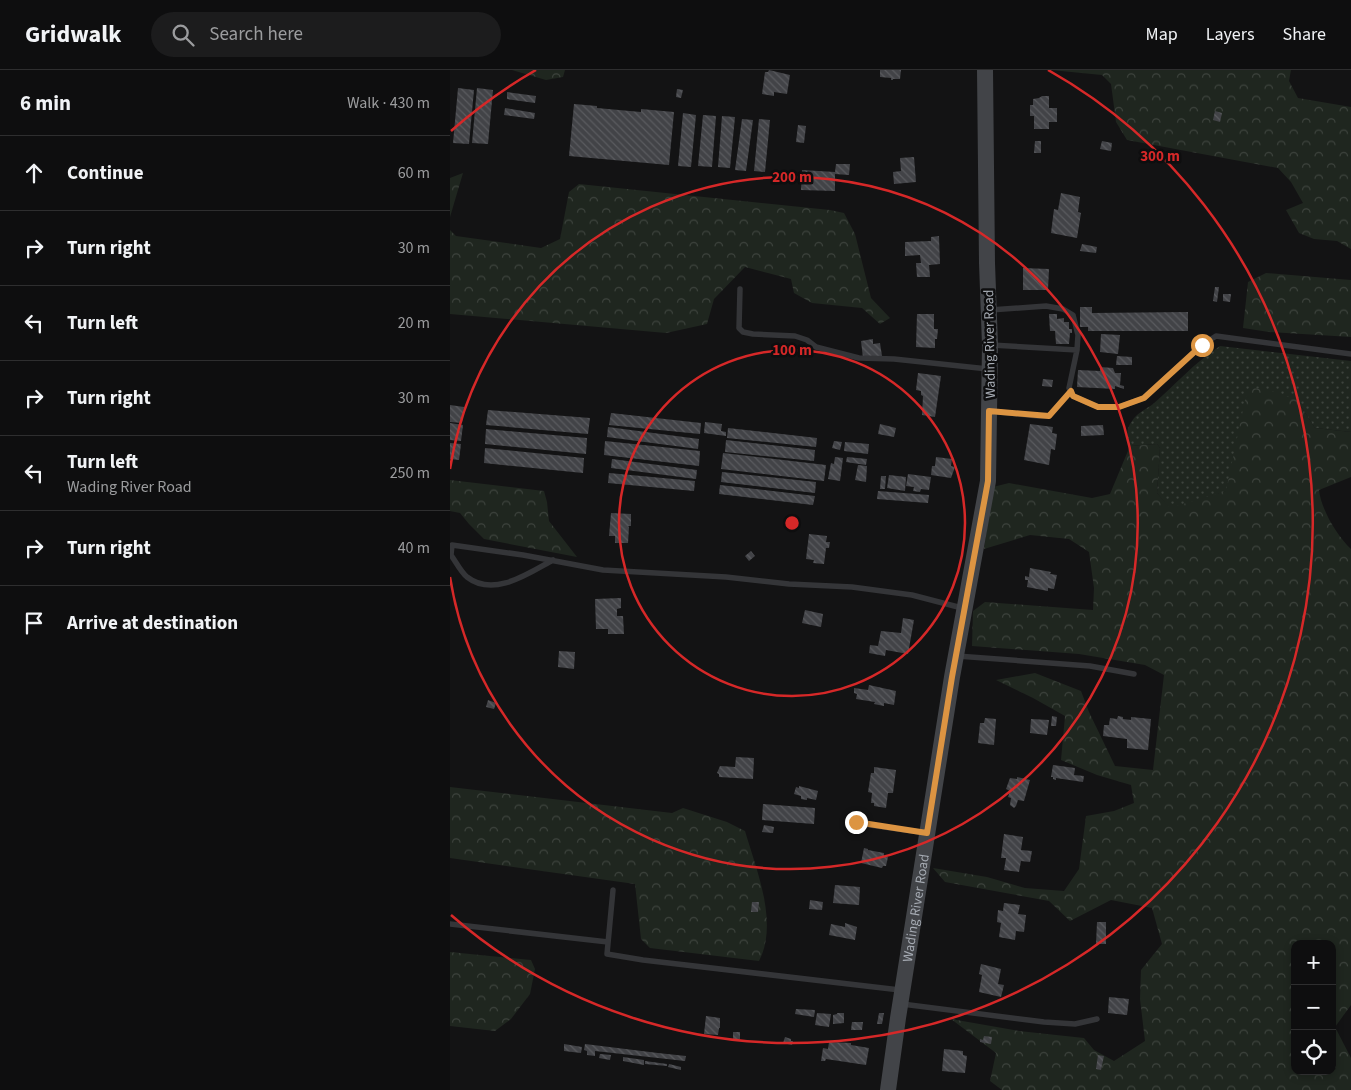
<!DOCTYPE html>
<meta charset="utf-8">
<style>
body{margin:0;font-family:"Source Sans 3",sans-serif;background:#1c1c1d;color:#f1f3f6}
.controls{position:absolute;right:15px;bottom:15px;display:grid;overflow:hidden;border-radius:10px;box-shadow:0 2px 8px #0003}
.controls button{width:45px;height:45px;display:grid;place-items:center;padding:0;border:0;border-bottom:1px solid #2e2e2f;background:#0e0e0f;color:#f1f3f6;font:25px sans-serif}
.stop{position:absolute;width:15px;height:15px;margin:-11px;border:4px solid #dc9442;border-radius:50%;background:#fff}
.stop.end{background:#dc9442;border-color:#fff;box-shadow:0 1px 5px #0008}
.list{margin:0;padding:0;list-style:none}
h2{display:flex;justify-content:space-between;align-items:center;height:65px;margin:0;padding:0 20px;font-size:21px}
h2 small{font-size:16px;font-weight:400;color:#9b9c9e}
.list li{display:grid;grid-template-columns:32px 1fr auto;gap:15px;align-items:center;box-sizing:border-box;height:75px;padding:0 20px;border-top:1px solid #2e2e2f}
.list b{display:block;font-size:19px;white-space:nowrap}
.list p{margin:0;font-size:16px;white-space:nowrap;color:#9b9c9e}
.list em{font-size:16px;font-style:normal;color:#9b9c9e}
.icon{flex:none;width:28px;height:28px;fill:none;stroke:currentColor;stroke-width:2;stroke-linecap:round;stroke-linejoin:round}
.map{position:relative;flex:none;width:901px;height:1020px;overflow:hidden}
header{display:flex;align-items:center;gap:30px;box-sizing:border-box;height:70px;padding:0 25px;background:#0e0e0f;border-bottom:1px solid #2e2e2f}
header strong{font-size:24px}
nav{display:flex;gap:28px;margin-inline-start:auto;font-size:18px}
.search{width:350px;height:45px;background:#1c1c1d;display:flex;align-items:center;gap:12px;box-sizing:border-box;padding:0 18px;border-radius:28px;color:#9b9c9e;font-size:19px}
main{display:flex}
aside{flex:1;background:#0e0e0f}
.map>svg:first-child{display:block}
</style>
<header>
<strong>Gridwalk</strong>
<div class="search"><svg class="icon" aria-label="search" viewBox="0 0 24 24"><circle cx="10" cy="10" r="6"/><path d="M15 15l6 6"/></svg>Search here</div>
<nav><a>Map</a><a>Layers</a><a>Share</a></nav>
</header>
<main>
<aside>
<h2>6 min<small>Walk · 430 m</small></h2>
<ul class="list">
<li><svg class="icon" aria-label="ahead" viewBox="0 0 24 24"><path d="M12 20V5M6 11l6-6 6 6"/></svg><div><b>Continue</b></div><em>60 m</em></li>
<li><svg class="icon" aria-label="right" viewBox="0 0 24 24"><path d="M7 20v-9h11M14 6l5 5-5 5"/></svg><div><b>Turn right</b></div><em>30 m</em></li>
<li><svg class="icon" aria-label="left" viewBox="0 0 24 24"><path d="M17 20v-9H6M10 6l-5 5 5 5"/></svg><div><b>Turn left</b></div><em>20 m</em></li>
<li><svg class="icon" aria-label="right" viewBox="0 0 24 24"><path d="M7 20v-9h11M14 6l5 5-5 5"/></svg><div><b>Turn right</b></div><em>30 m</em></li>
<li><svg class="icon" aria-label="left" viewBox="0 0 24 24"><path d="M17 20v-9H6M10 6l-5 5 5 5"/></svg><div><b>Turn left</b><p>Wading River Road</p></div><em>250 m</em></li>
<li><svg class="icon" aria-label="right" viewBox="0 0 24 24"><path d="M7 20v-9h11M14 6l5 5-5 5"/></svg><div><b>Turn right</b></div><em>40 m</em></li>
<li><svg class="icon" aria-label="arrive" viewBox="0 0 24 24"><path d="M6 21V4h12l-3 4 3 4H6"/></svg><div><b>Arrive at destination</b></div></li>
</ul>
</aside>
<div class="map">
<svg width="901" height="1020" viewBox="0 0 901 1020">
<defs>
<pattern id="grass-dots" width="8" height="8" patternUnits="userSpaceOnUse" patternTransform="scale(1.25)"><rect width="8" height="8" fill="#1f261f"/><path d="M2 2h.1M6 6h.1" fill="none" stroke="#3d433d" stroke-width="1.8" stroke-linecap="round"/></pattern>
<pattern id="forest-crowns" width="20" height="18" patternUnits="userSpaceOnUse" patternTransform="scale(1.25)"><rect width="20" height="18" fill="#1f261f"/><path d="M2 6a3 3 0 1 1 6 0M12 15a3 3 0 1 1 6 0" fill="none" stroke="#3d433d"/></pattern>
<pattern id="building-back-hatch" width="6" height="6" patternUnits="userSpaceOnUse" patternTransform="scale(1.25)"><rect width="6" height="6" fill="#424347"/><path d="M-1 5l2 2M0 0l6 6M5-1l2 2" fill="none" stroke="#5a5b5f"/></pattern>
</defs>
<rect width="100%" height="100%" fill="#131314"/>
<path fill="url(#grass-dots)" d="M770,276L901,291V362L865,358L847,330L782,397L777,421L720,439L707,423L710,378L707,374L680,376C676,367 676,359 682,351C686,344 696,339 703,334C725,315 745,292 770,276Z"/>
<path fill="url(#forest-crowns)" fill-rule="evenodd" d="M62,0H115L113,7L96,10Z
M601,0H841L839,11L848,28L901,37V179L887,171L864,169L849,163L836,140L853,133L841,112L828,98L677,70L666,52L661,14L652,5Z
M13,103L0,147V108Z
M129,114L380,140L394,143L405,164L421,228L440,248L430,254L412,238L362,233L344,223L341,209L295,197L264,229L257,254L216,263L0,244V160L6,166L91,178L110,169L119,122Z
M816,203L901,210V267L819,262L793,258L798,212Z
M799,318L816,319L847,330L865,358L901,362V407L869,420C871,439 887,466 901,479V935L885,957L901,988V1020H552L540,1011L546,983L501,949L569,961L634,968L644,980L664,991L695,971L690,929L691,900L712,874L702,838L661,830L620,851L599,831L495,812L483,798L537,807L575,818L614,821L629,799L636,746L664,741L684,733L681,715L647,705L611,690L615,646L583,628L546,610L585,603L631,621L639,642L665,696L703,700L714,605L695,595L629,584L522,576L523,541L535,532L643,540L644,518L639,482L619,469L580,465L534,479L543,417L559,413L642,428L660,424L680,376L707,374L710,378L707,423L720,438L776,421L795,330ZM845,874H882V1001H845Z
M0,410L94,421L97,432L99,451L127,487L34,469L19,454L10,443L0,441Z
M0,717L222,743L233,738L277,752L295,761C306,799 329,853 309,891L200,878L191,869L185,814L0,788Z
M0,882L81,890L85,899L80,924L61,949L45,961L0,956Z"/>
<path fill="url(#building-back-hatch)" d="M319,0L340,5L337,24L324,22V26L312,24L315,2H318Z
M430,0H451L450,9H443V10H441V8L430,7Z
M8,18L24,20L19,74L3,73Z
M27,18L43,20L38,74L22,73Z
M227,19L233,20L231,28L226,27Z
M57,22L86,26L85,33L57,29Z
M592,26H599V38H607V52H599V59H584V46H580V35H583V29L589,28Z
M124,34L147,36V38L191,42V39L224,42L219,95L119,86Z
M55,38L85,43L84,49L54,45Z
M765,41L772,43L770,52L763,50Z
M233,43L246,45L241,97L228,96Z
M253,45L266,46L262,97L248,96Z
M272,46L285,47L280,98L268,97Z
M292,49L303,50L296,101L285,100Z
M309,49L320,50L315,102L304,101Z
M348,55L356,56L354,73L346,72Z
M585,71H591V83H584Z
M652,71L662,73L661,81L650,79Z
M464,87L466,112L444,114L443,102L451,101L450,88Z
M386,94H400L399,105L385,104V121L351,120L352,100L385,102Z
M611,123L630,127L628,142L631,143L627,168L601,163L604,139L608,140Z
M489,166L490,194L479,195L480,207H467L466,193H471L470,185L455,186V172L481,171V167Z
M632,174L647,177L646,183L630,181Z
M573,198L599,199L598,220H573Z
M765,217H769L767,232L763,231Z
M773,224H781L780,232L773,231Z
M630,237H642V243L738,242V261H638V257H630Z
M467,244H484V259H488L487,269H485V278L466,277Z
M599,244H607V249L614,248V252H619V259H622V263H620L619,274H606L605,261H600Z
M651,264L670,265L668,284L650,282Z
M423,269V274L430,273L432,286L413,288L411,271Z
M667,286L682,287V295H666Z
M650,297L663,298L665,303H671L670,315L674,316V319L665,316V319L627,317L628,300L650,301Z
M468,303L491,306L485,347L472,345L473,326L471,325V321L466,320Z
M593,309L603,310L602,317L592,316Z
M0,335L14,337L12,353L0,352Z
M38,340L140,348L138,364L36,355Z
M161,343L251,353L250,364L159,355Z
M255,352L272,354L271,361L276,362V366L254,363Z
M0,353L13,355L11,371L0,370Z
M430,354L446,358L444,367L428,364Z
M580,354L603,357L602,363L607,364L605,380L601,379L599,395L574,390Z
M653,355L654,365L631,366V356Z
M158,357L249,369L248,379L157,367Z
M278,358L367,368L366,377L277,368Z
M36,359L137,368L136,384L35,374Z
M276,370L365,380L364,391L275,382Z
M155,371L250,381L249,396L154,385Z
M384,371L392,372L390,380L382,378Z
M395,372L419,374L418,384L394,381Z
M0,373L11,374L9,390L0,389Z
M35,378L134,388L133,403L34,393Z
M273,383L376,395L374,411L271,399Z
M385,387L393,388L390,411L378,409L381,393L384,394Z
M397,387L417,389L416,395L396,392Z
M486,387L502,389L501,396L505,397L501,408L481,405L482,396H485Z
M162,389L247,400L246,409L161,398Z
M408,395L417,396L416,412L405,410Z
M272,402L366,412L365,423L271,412Z
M159,403L245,411L244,421L158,413Z
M458,404L481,407L479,420L471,419L470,422L463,421L464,417L456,416Z
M439,405L456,407L455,421L437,418Z
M431,406H436L435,419H430Z
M270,415L365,426L363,435L269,424Z
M428,421L479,425L478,433L427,429Z
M161,443L181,444V456H178L179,457L178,473H165V466H159Z
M359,464L377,466L376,472H380L379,478H376L374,494L363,493L364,490L356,489Z
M301,481L305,486L299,491L295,486Z
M580,498L601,502L600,504L607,505L604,519L598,518V521L577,517L578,510H575V506L579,507Z
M171,528V538L167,539V546H173L174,564H158V559H146L145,529Z
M355,540L373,544L371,557L352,553Z
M453,548L464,550L458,584L436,580L435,586L419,583L420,575L428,576L431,561L451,563Z
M109,581L125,582L124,599L108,597Z
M419,615L446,621L444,635L434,633V636L424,634L425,632L406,629L407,624L404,623V618L418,620Z
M38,630L46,633L44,639L36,637Z
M602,646L607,647L606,656H601Z
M668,646L673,647V649L681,650V647L701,649L698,680L677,678V669L653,666L654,655H659L660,648L667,649Z
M535,648L546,649L544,675L528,673L530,653H534Z
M581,649L599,650L597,665L580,663Z
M286,687L304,688L303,709L269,707V704L267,703L270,696L285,697Z
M603,695L625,698L624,705L634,706L633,712L606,708V710L603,709V707H601Z
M424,697L446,700L443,723H438L436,738L424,736V733H421L422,723L418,722L421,703H424Z
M567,707L580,710L574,731L568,730L566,736L564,738L560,735L561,728L558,727L560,721L556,719L560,708L567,709Z
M349,716L368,721L366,730L357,728V730L351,729V726L344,724L346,717L349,718Z
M313,734L365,738L364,754L312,750Z
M314,755L324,757L323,763L312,762Z
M554,764L573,767L571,780L582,781L580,792L571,791L569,802L554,800L556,788H551Z
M414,778L418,779V780L434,783V786L438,787L436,796H433L432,798L411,793Z
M385,815L410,817L409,835L383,833Z
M360,830L373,832L372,840L359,839Z
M302,832H309L308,842H301Z
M554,833L570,835L568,844L576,845L574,862L566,861L565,870L549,867L551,853L547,852L548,840L553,841Z
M647,852H656V874H646Z
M395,853L407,857L405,870L379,865L381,854L395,857Z
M531,894L551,899L548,914L554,915L551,927L529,922L532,905L529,904Z
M659,927L679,929L677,945L658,943Z
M346,939L365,940L364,947L345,944Z
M367,943L381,944L379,957L365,955Z
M387,943H394V953L383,954V945L387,944Z
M429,943H434L432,954H427Z
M256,946L270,948V958H269L268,965L254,964Z
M402,952H413L412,960H401Z
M283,962H290V969H283Z
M534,966L542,967L541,974L530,972V969L533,970Z
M335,967L341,969V971H343L342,975L333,973Z
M379,972L401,973V975L419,978L416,995L376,989L375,991H371L373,978L378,979Z
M114,974L132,977L131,983L114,981Z
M135,974L208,983L236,986L235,991L145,981V986L137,985V981L134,980Z
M494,979L513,981V985L517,986L515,1003L492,1001Z
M150,984L161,985L160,990L149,988Z
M648,985L654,986L651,1000L646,999Z
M173,987L194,990V995L173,991Z
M195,991L217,994V996L195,994Z
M219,994L231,997V1000L218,997Z"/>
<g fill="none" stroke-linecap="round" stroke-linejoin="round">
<path stroke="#343538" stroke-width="5.5" d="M290,219L289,258L293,262L303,264L345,266L357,270L366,277L409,288L444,289L538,299
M540,240L596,236L613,239L623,245L628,265L627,280
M541,275L627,280L619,318L623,326L648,337H669L694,328L752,275L766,266L901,284
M539,341L588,346H599L621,321
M103,490C79,503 44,528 17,507C11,502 6,492 1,485L2,475L73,485L153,500L276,507L339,514L402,517L462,525L512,538
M507,586L640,596L684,604
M406,753L476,763
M163,820L157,884L193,890L450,920
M0,854L158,872
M452,934L594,952L625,954L647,949"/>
<path stroke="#424448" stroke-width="16" id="s1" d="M438,1020L448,948L502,607L538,411L540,275L537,193L535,0"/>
</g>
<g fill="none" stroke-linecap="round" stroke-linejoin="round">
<path stroke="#dc9442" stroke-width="6" d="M406,752L477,763L502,607L538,411L539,341L599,346L621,321L623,326L648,337H669L694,328L752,275"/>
</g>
<g fill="none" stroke="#d62828" stroke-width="2.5">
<circle cx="342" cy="453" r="173"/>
<path d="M0 399A346 346 0 1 1 0 507"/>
<path d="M1 61A520 520 0 0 1 86 0M598 0A520 520 0 1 1 1 845"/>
</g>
<g text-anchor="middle" stroke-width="5" stroke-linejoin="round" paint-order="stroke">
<g font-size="14" fill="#a6abb3" stroke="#0e0e0f">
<text transform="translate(539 274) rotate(-91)" y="5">Wading River Road</text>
<text dy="5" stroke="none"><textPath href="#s1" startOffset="184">Wading River Road</textPath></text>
</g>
</g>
<circle cx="342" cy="453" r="8" fill="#d62828" stroke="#0e0e0f" stroke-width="2.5"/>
<g font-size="15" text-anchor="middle" font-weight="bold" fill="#d62828" stroke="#0e0e0f" stroke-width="5" stroke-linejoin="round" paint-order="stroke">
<text x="710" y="91">300 m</text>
<text x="342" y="112">200 m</text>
<text x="342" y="285">100 m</text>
</g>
</svg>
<div class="controls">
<button>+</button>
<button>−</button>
<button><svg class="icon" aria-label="locate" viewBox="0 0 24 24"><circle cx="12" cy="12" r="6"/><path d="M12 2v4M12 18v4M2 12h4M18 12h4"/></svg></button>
</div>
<div class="stop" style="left:752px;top:275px"></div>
<div class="stop end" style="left:406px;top:752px"></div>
</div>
</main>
